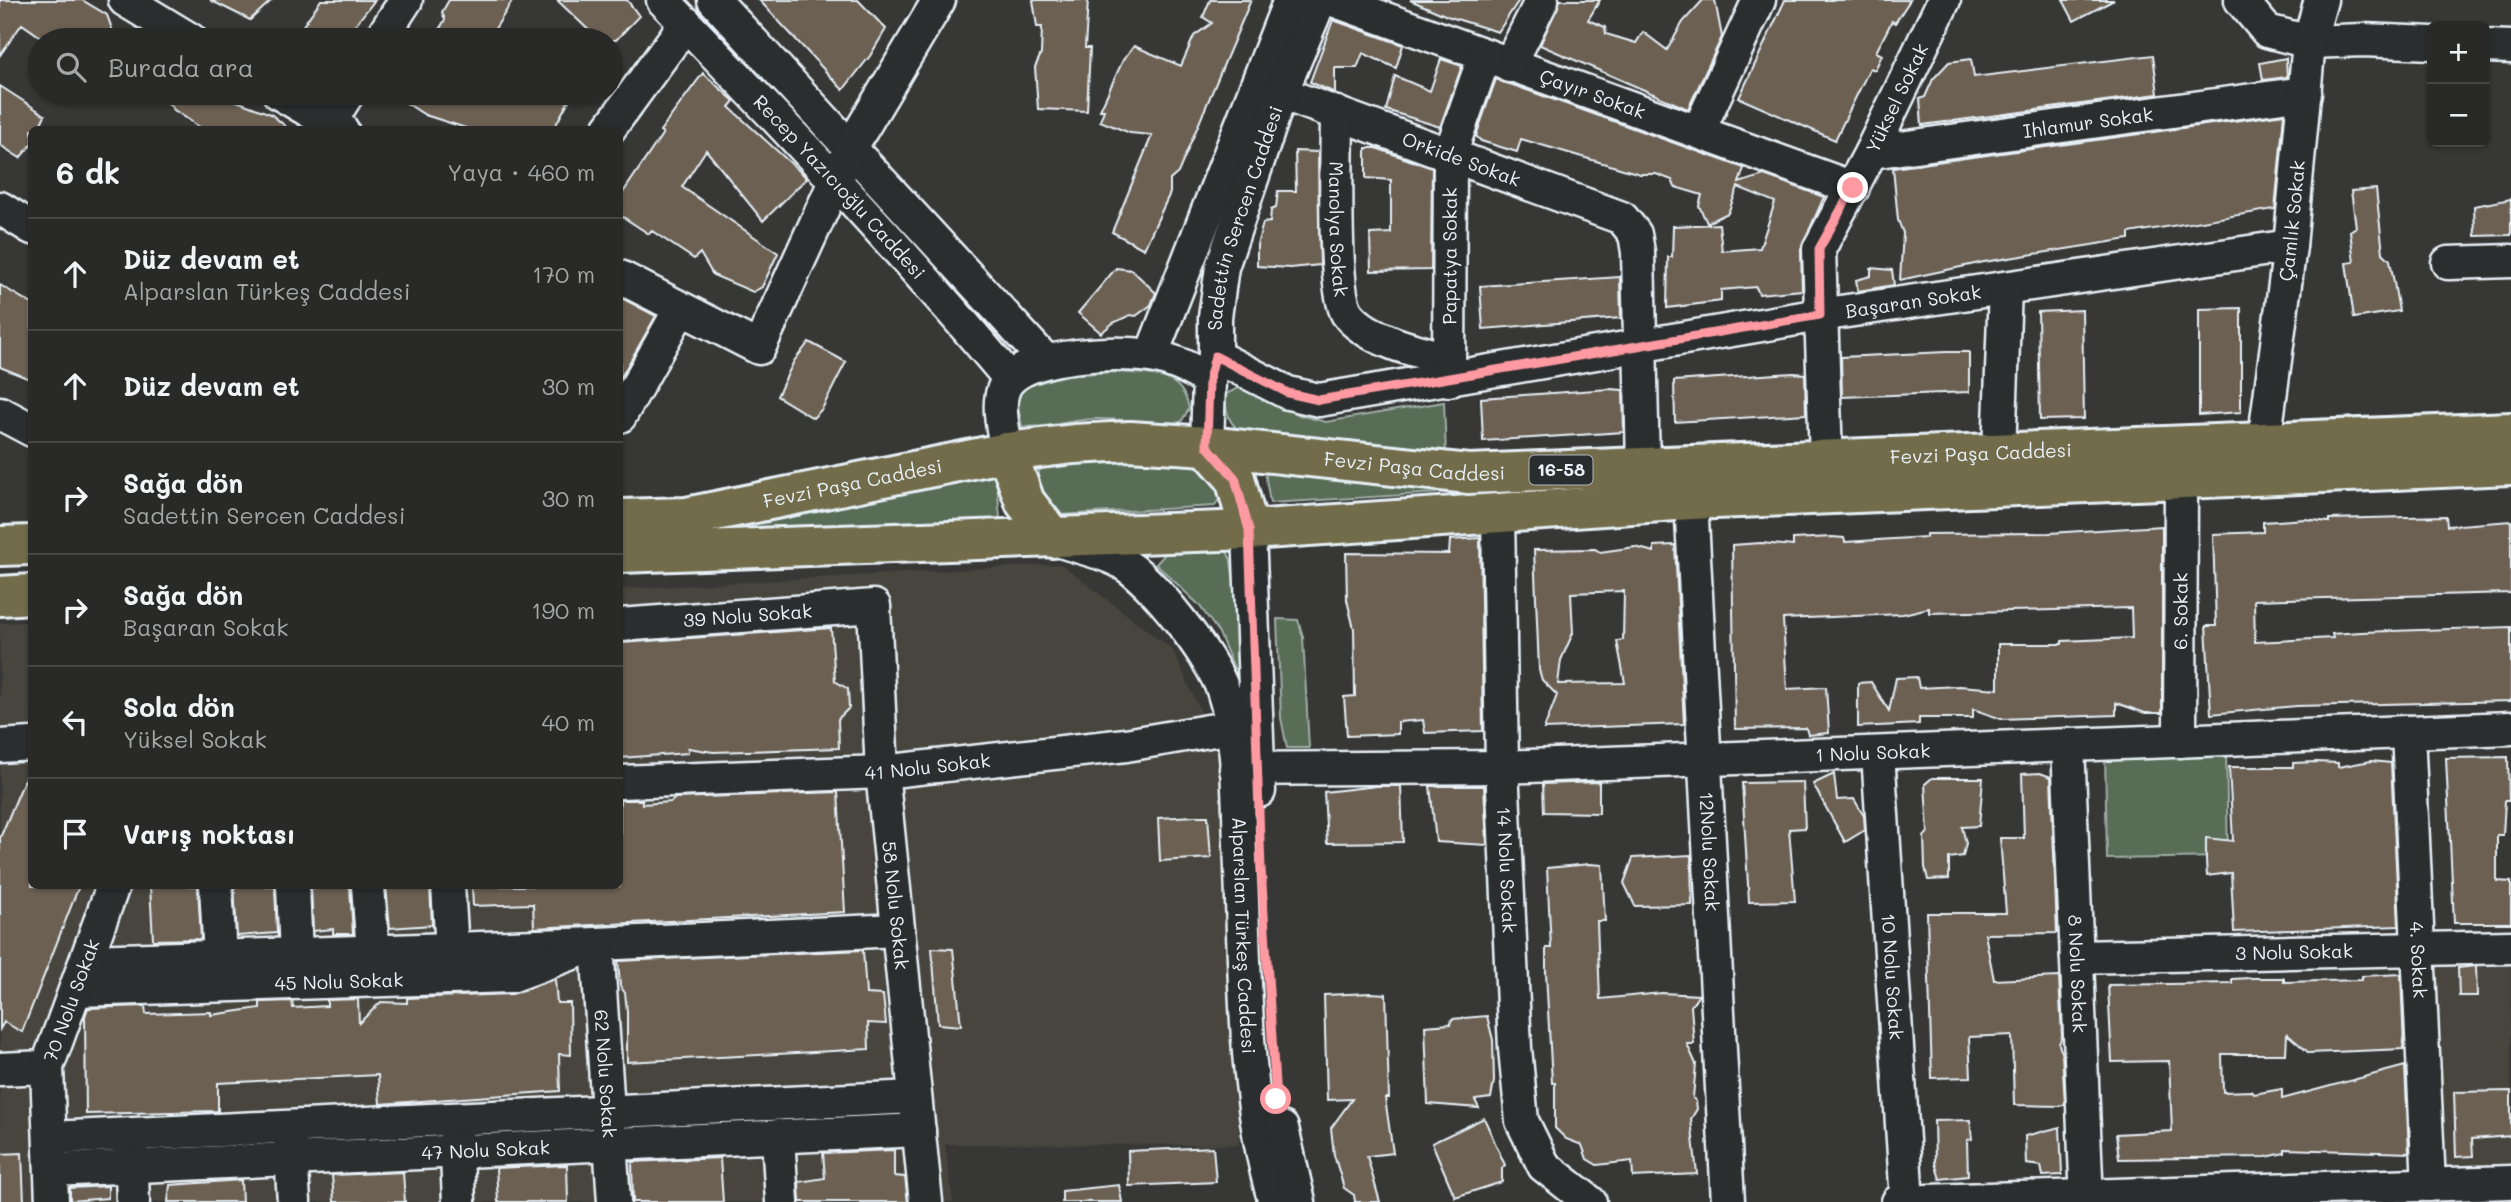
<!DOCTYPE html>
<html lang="tr">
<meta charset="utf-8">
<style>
body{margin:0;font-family:Mali,sans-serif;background:#313130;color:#f1f3f6}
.controls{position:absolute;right:21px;top:21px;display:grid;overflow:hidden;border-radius:10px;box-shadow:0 2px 5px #0004}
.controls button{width:63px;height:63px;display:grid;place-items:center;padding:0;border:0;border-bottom:2px solid #454545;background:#292928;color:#f1f3f6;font:35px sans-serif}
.stop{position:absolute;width:21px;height:21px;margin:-16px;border:5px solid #ff9aa2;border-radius:50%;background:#fff}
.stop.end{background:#ff9aa2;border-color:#fff;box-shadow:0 2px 7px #0008}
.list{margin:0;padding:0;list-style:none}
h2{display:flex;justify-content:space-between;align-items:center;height:91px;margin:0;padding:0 28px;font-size:30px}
h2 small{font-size:23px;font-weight:400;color:#a5a6a8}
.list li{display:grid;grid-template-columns:46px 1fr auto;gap:21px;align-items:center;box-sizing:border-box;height:112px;padding:0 28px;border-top:2px solid #454545}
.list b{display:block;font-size:26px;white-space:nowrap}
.list p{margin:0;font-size:23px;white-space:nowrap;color:#a5a6a8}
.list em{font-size:23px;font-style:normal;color:#a5a6a8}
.icon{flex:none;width:38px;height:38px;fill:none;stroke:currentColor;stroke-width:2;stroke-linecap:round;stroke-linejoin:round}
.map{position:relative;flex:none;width:2511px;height:1202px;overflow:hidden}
.search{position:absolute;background:#292928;box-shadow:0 2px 5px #0004;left:28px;top:28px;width:595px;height:77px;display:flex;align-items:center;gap:18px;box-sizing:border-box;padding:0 24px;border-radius:38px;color:#a5a6a8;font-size:26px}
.panel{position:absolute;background:#292928;box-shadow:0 2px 5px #0004;left:28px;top:126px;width:595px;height:763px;border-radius:10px}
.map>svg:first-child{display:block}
</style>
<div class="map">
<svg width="2511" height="1202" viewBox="0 0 2511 1202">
<rect width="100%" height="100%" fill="#373735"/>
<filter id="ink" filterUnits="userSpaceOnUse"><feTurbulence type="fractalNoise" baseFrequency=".0143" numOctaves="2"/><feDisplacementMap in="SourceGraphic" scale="14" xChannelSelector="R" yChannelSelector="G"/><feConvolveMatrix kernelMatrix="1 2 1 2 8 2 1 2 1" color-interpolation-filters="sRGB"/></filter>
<g filter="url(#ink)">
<path fill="#47443e" d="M1061,564L1173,650L1221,757L1239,1145L945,1144L953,1202H0V623L31,622L32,886H620V589Z
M2511,955V1173L2435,1175L2426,957Z"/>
<path fill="#586c57" stroke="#a0aea8" stroke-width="2" d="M1118,372C1150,375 1182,371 1189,409L1181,422C1152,424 1122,418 1093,419C1069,420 1046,429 1022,426L1016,399L1021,388L1065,375Z
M1247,384L1299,415L1326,422L1444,402L1446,456L1243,433C1229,425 1224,410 1226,394Z
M1176,459C1199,466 1234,477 1215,506L1058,515L1036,486L1039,471L1051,462Z
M1264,466L1472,491L1270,503Z
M996,471L1000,518L986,522L620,542Z
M1227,551L1231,560L1247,693L1242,695L1236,687L1234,668L1219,633L1199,605L1156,564L1165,554Z
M1277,619L1298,620L1303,637L1309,748H1287L1281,718Z
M2226,749L2228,857L2107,859L2105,752Z"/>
<path fill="#6c6153" stroke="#e8f1f8" stroke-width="2" fill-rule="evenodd" d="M0,0H82L107,15L116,40H45L22,24L0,55Z
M210,0H272L250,20Z
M321,0H375L343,40H293Z
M449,0H513L488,40H460L440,28L445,20L442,12Z
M557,0H627L639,16L616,40H599Z
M759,0H858L886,29L870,56L843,90Z
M1033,0H1088L1085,48H1090L1087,111L1038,109L1035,67L1041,54L1042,27H1037Z
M1210,0H1251L1178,173L1170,180V193L1144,249L1112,232L1152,135L1130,133L1100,121L1104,110H1100L1123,60L1134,46L1181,66L1194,36L1212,23L1203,17Z
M1410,0H1519L1498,32L1447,16Z
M1560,0H1600L1588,20L1605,27L1606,34L1636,43L1643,32L1667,50L1683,22L1703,0H1715L1722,37L1688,109L1540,45Z
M1785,0H1910L1895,23L1892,21L1876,52L1882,55L1875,70L1870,68L1835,140L1739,98Z
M2063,0H2114L2074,21Z
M1333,20L1403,45L1396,68L1363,53L1357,68H1335V93L1310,82Z
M2153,55L2158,94L1922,125L1920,99L1925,97L1933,79L1949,62L1971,59L1974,77Z
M2286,58L2287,77L2263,80L2260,63Z
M1441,59L1462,66L1440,127L1386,110L1395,76L1430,91Z
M703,73L734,101L729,107L807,178L763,221L706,150L682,187L778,253L762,287L753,292L713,275L700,253L694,259L652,231L649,234L620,215V197L663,133L660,131Z
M1496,79L1744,168L1739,183L1764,175L1824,197L1801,249L1802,290L1759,294L1756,287L1721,290V301L1667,308L1668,257H1672L1673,226L1719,224L1722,251L1760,248L1775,202L1738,187L1728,213L1707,223L1699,206L1702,195L1675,187L1672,180L1656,174H1640L1521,139L1517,152L1481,141L1476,136Z
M0,86L45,115L38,130H32V144L20,158L0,145Z
M160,93H239L234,100L271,114L290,130H204L174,110Z
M391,93H573L553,130H472L425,115Z
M2284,114L2275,209L2129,233V239L1984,262L1900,280L1903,233L1898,220L1893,168Z
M1366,148H1376L1432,168L1431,270L1371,271L1370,234L1391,233V180L1366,178Z
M1295,151L1318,152L1320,265L1290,268L1257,266V245L1263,223L1270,222L1271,210L1276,208L1278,191H1296Z
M2376,189L2383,253L2390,260L2399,311L2354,318L2346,263L2354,262L2350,231L2356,227L2351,191Z
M2511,199V235L2475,236L2474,206Z
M1116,268L1132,270L1156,293L1151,305L1136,316L1130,315L1113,323L1101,333L1078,313Z
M1871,268L1892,270L1894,285L1858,291L1856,280L1871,276Z
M1620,277L1621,318L1483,329L1480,286Z
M0,285L32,304V380L0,367Z
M620,297L656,316L620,379Z
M2241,308V412L2199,415V309Z
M2082,310L2084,419L2040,420L2038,312Z
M809,342L846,362L822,409L813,418L777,396L794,361Z
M1946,352H1969V392L1842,397L1841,357Z
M1793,373L1805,374L1806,414L1675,422L1674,381Z
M1610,389L1623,390L1624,432L1483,441L1481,398Z
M2446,516L2447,526L2511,521V593L2254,600L2255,642L2333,638L2332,634L2361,632L2511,627V701L2297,706L2211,714L2206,626H2216L2213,534L2263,532V522L2305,519L2329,522V519Z
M2162,526V713H2145L2116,703V715L2001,719L1973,709V718H1919V724L1858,727V683L1871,682L1889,711L1896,678L1917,677L1919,688L1959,686L1998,689V644H2062V641L2132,638L2131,608L1929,613V608L1903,614L1783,619L1787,689L1826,687L1829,733L1808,735L1806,728L1735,729L1732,545L1761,543L1793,546V539L1832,537L1844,538L1845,542L1926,537V534L2049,533Z
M1480,538L1483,731L1425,733L1423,720L1398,722V734L1347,736L1344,697L1355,696L1354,629L1347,600L1346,553L1449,554L1450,540Z
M1675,545L1684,724L1544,729L1557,695L1542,680L1539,670L1534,550L1595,549L1600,552L1635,547L1654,552V546ZM1624,591L1623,640L1617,641L1625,683L1558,684L1561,660L1573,633L1571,593Z
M831,628L835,681L848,689L849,708L838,719L839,748L713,752L688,748V753L620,758V643Z
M2508,757L2509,801H2505L2503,835H2497V881L2511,882V923H2454L2446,758Z
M2371,761L2391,763L2399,926L2234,932L2231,873L2207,876L2206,861V838L2233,841L2229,767H2293V763L2316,762L2338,763V767Z
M32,762V886H79L22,1032L4,1022L0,1029V838Z
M2040,773L2051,777L2057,933L1985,934L1994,980L2059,977L2062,1036L2059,1044L2062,1054L2065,1104L2060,1106L2014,1105L2012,1035L1969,1037L1971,1077L1932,1078L1927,913H2006L2000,838H2024L2022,774Z
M1834,774L1837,800L1854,799L1864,816L1865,830L1845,842L1813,784Z
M1932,778H1983L1979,826L1962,827L1966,843L1963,856L1949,858V879L1928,880L1925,867L1924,837L1928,832L1925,784Z
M1599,782V813L1544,812L1543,784Z
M1803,782L1805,828L1789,829L1795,901L1749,902L1742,783Z
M1377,786H1401L1403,842L1327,843L1324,792Z
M1430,786H1484L1487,845L1436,842Z
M838,792L845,912L534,928L533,904L473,906L472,886H620V800H642V804L671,802L675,798Z
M1195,816H1208L1211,858L1160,861L1158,818Z
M1691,855L1692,905L1635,906L1624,883L1633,858Z
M1590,864L1602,865L1605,921H1597L1600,999L1662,993L1699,995L1691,1006L1694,1044H1687L1696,1064L1693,1098L1696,1101L1697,1109L1691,1119L1697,1174L1633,1177L1632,1161L1597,1165L1587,1159L1582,1145L1566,1139L1555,1128V1083H1552L1546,973V948H1551L1547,868Z
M150,886H198L201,939L153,940Z
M234,886H275L277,933L237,936Z
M340,886L350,887L353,934H333V929L313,931L311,888Z
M386,886H430L432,925L390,928Z
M932,948L953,949L961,1026L938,1024Z
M863,950L866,994L883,995L886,1024L868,1023L869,1049L627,1062V1012L625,993L620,986L618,961Z
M2476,966L2477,996H2459L2458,968Z
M2401,974L2404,1049L2309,1053L2287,1034L2286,1054H2222L2223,1092L2252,1091L2254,1094L2282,1089V1099L2405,1066L2409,1153L2285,1149V1153L2266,1157L2119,1159L2116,1134L2172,1131L2169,1061L2112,1062L2108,985L2232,983V979L2250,978H2284V982L2362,980V976Z
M555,979L557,1003H570L571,1055L559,1054L560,1091L380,1104L378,1075L218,1083V1111L86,1114L85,1016L88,1008L145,1006L146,1014L211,1012V1015L260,1008V1002L292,1001L293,1008L327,1006V1000L358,999L359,1023L381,1002L407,1003V998L512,994Z
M1371,993L1386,994L1389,1098H1385L1393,1153L1367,1156L1380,1202H1355L1354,1195L1344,1188L1334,1155L1331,1128L1352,1099L1327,1100L1324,995Z
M1487,1016L1493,1040L1494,1081L1491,1098L1475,1100L1479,1108L1428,1104L1425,1026L1450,1024L1452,1019Z
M2511,1091V1136L2472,1139L2473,1156L2456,1157L2454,1092Z
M1484,1118L1505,1165L1502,1168V1182L1455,1197L1432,1143Z
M1970,1120L1972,1139L1967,1140L1968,1176L1940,1179L1935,1163L1934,1121Z
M2060,1127L2062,1175L2043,1176L2041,1166L2026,1164L2025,1136Z
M1213,1147L1216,1182L1129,1186L1128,1151Z
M894,1150V1176L905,1177L908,1202H800L799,1182L825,1178L823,1153Z
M22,1153L24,1202H0V1154Z
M720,1158L723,1202H633L632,1162Z
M567,1165L568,1202H498L496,1168Z
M403,1172L405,1202H334L332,1175Z
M241,1180L242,1202H168L170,1185Z
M1119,1185L1122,1202H1062V1191Z
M108,1186V1198L70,1201V1188Z"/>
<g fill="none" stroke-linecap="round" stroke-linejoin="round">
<g stroke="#e8f1f8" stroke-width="37">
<g id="minor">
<path d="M125,0L191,40"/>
<path id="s1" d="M663,0C782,123 901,248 1010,379"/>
<path d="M714,0L1046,361"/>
<path id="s2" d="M1333,0L1853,188"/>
<path d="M2241,0L2267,31L2309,42L2363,40L2432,43"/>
<path d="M380,40L406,0"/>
<path d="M2485,46L2511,47"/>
<path d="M1509,66L1542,0"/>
<path d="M279,93L342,130"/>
<path id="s3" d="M1281,93L1622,218L1635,234L1638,252L1643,466"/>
<path id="s4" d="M1337,113C1337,149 1332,289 1347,313C1366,340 1419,352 1449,359"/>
<path d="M325,130L348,93"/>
<path d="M608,130L686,23"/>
<path d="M1699,130L1759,0"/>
<path id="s5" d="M1871,152L2305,93"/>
<path d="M0,208L32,228"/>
<path d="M2448,263L2511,261"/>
<path d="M620,277L759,348L850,149L939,0"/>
<path d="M1151,356L1290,0"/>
<path id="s6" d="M1215,356L1288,393L1319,400L1820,315L2290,246"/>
<path id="s7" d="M1449,380L1450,154L1485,55"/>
<path d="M0,413L32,430"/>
<path d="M620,416L680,310"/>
<path id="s8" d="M2264,443L2290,246L2309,42L2321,0"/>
<path id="s9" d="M1207,446L1209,380L1215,356V317L1222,267L1281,93L1320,0"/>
<path d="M1007,452C1004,431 993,396 1010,379C1035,354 1116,351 1150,356C1172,359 1191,369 1209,380"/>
<path d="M1999,453L2005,288"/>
<path id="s10" d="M1826,459L1819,249L1871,152L1944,0"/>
<path id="s11" d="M1691,500L1728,1202"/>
<path id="s12" d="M1498,511L1502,767L1515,1048L1522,1121L1544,1166L1590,1202"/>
<path d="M1249,530L1259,791"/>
<path id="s13" d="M1061,541C1080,548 1104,552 1121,562C1153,580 1211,656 1223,690C1239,738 1238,793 1240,843C1245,955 1242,1096 1275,1202"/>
<path id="s14" d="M620,625L874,606L882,772L926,1202"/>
<path id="s15" d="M2408,732L2429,1185"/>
<path id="s16" d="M2180,741L2181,481"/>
<path id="s17" d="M2068,745L2087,1202"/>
<path d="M0,746L32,744"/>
<path id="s18" d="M1878,753L1907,1202"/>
<path id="s19" d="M1236,769L1502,767L2511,728"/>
<path id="s20" d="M620,782L882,772L1126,745L1232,727"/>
<path d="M216,886L220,957"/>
<path d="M293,886L296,954"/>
<path d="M368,886L373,952"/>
<path d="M448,886L452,949"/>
<path id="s21" d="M2077,957L2511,947"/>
<path d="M89,961L597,944L898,930"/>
<path id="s22" d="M77,990L511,976L597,944L614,1202"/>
<path d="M0,1069L47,1067"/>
<path d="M1282,1128L1299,1202"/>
<path d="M456,1131L459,1202"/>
<path d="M778,1136L782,1202"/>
<path d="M51,1138L915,1097"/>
<path d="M290,1138L294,1202"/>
<path d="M131,1147L133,1202"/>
<path id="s23" d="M52,1170L919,1130"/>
<path id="s24" d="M52,1202L47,1067L113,886"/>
<path d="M1898,1202L2511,1182"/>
</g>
</g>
<g stroke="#e8f1f8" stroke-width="44">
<g id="major">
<path d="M1207,446L1235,478L1249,530"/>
<path d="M1007,452L1025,502L1053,538"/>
<path id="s25" d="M620,519L686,517L1007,452L1074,444L1130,441L1207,446L1469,474L2511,432"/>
<path d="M0,546L32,545"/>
<path d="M620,553L1249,530L1691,500L2511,465"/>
<path d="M0,596L32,594"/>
</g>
</g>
<use href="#minor" stroke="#2a2d2e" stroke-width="32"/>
<use href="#major" stroke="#726c4b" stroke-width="38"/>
</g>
</g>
<g fill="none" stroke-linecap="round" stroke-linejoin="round" filter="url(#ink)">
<path stroke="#ff9aa2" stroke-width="9" d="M1276,1099L1261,868L1249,530L1235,478L1207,446L1209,380L1215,356L1288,393L1319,400L1820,315L1819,249L1853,188"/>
</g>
<g text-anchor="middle" stroke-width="7" stroke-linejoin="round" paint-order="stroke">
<rect fill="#2a2d2e" stroke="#afb6bb" stroke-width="2" x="1529.5" y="455.5" width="63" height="29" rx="5"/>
<g font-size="18" font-weight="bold" fill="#e8f1f8">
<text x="1561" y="476">16-58</text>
</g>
<g font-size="19" fill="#e8f1f8" stroke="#2a2d2e">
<text dy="7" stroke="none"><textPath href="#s2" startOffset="276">Çayır Sokak</textPath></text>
<text dy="7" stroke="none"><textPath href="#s10" startOffset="380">Yüksel Sokak</textPath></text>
<text dy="7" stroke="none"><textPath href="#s5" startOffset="219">Ihlamur Sokak</textPath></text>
<text dy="7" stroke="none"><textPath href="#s3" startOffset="192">Orkide Sokak</textPath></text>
<text dy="7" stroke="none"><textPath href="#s1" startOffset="257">Recep Yazıcıoğlu Caddesi</textPath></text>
<text dy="7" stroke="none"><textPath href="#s9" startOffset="233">Sadettin Sercen Caddesi</textPath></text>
<text dy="7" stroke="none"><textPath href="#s8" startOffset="224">Çamlık Sokak</textPath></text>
<text dy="7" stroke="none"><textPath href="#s4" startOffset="116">Manolya Sokak</textPath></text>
<text dy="7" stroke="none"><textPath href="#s7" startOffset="124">Papatya Sokak</textPath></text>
<text dy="7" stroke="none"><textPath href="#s6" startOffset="716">Başaran Sokak</textPath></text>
<text dy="7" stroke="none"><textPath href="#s25" startOffset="1370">Fevzi Paşa Caddesi</textPath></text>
<text dy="7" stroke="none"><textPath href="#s25" startOffset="803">Fevzi Paşa Caddesi</textPath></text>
<text dy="7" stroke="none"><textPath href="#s25" startOffset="236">Fevzi Paşa Caddesi</textPath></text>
<text dy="7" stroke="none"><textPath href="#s16" startOffset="130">6. Sokak</textPath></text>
<text dy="7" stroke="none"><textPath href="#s14" startOffset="128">39 Nolu Sokak</textPath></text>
<text dy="7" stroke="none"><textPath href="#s19" startOffset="637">1 Nolu Sokak</textPath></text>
<text dy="7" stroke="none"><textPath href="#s20" startOffset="308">41 Nolu Sokak</textPath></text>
<text dy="7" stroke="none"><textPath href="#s11" startOffset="352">12Nolu Sokak</textPath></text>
<text dy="7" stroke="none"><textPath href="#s12" startOffset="359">14 Nolu Sokak</textPath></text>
<text dy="7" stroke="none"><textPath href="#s14" startOffset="555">58 Nolu Sokak</textPath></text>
<text dy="7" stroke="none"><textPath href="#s13" startOffset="476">Alparslan Türkeş Caddesi</textPath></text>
<text dy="7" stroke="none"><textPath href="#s21" startOffset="217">3 Nolu Sokak</textPath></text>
<text dy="7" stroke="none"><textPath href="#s15" startOffset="228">4. Sokak</textPath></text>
<text dy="7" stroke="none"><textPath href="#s17" startOffset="229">8 Nolu Sokak</textPath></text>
<text dy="7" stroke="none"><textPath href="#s18" startOffset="224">10 Nolu Sokak</textPath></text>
<text dy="7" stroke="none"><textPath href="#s22" startOffset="262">45 Nolu Sokak</textPath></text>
<text dy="7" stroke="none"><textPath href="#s24" startOffset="206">70 Nolu Sokak</textPath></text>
<text dy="7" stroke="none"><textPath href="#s22" startOffset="656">62 Nolu Sokak</textPath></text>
<text dy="7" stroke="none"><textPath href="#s23" startOffset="434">47 Nolu Sokak</textPath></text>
</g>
</g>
</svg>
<div class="controls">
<button>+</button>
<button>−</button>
</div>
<div class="stop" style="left:1276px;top:1099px"></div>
<div class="stop end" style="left:1853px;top:188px"></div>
<div class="search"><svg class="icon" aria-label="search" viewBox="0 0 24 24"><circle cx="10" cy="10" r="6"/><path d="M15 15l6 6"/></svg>Burada ara</div>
<section class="panel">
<h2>6 dk<small>Yaya · 460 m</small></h2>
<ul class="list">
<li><svg class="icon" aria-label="ahead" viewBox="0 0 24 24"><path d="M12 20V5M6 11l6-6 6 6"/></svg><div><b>Düz devam et</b><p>Alparslan Türkeş Caddesi</p></div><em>170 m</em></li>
<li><svg class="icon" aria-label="ahead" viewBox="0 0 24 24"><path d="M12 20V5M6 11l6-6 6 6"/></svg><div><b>Düz devam et</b></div><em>30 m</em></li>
<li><svg class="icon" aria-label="right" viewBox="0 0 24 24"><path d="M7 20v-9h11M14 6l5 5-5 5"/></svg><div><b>Sağa dön</b><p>Sadettin Sercen Caddesi</p></div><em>30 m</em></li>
<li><svg class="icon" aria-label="right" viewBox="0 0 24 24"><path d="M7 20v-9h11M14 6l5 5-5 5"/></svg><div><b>Sağa dön</b><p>Başaran Sokak</p></div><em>190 m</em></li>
<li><svg class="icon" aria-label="left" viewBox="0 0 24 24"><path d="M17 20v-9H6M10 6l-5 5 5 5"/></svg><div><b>Sola dön</b><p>Yüksel Sokak</p></div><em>40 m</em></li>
<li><svg class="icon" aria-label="arrive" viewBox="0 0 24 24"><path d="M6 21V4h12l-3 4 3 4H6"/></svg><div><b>Varış noktası</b></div></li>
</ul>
</section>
</div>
